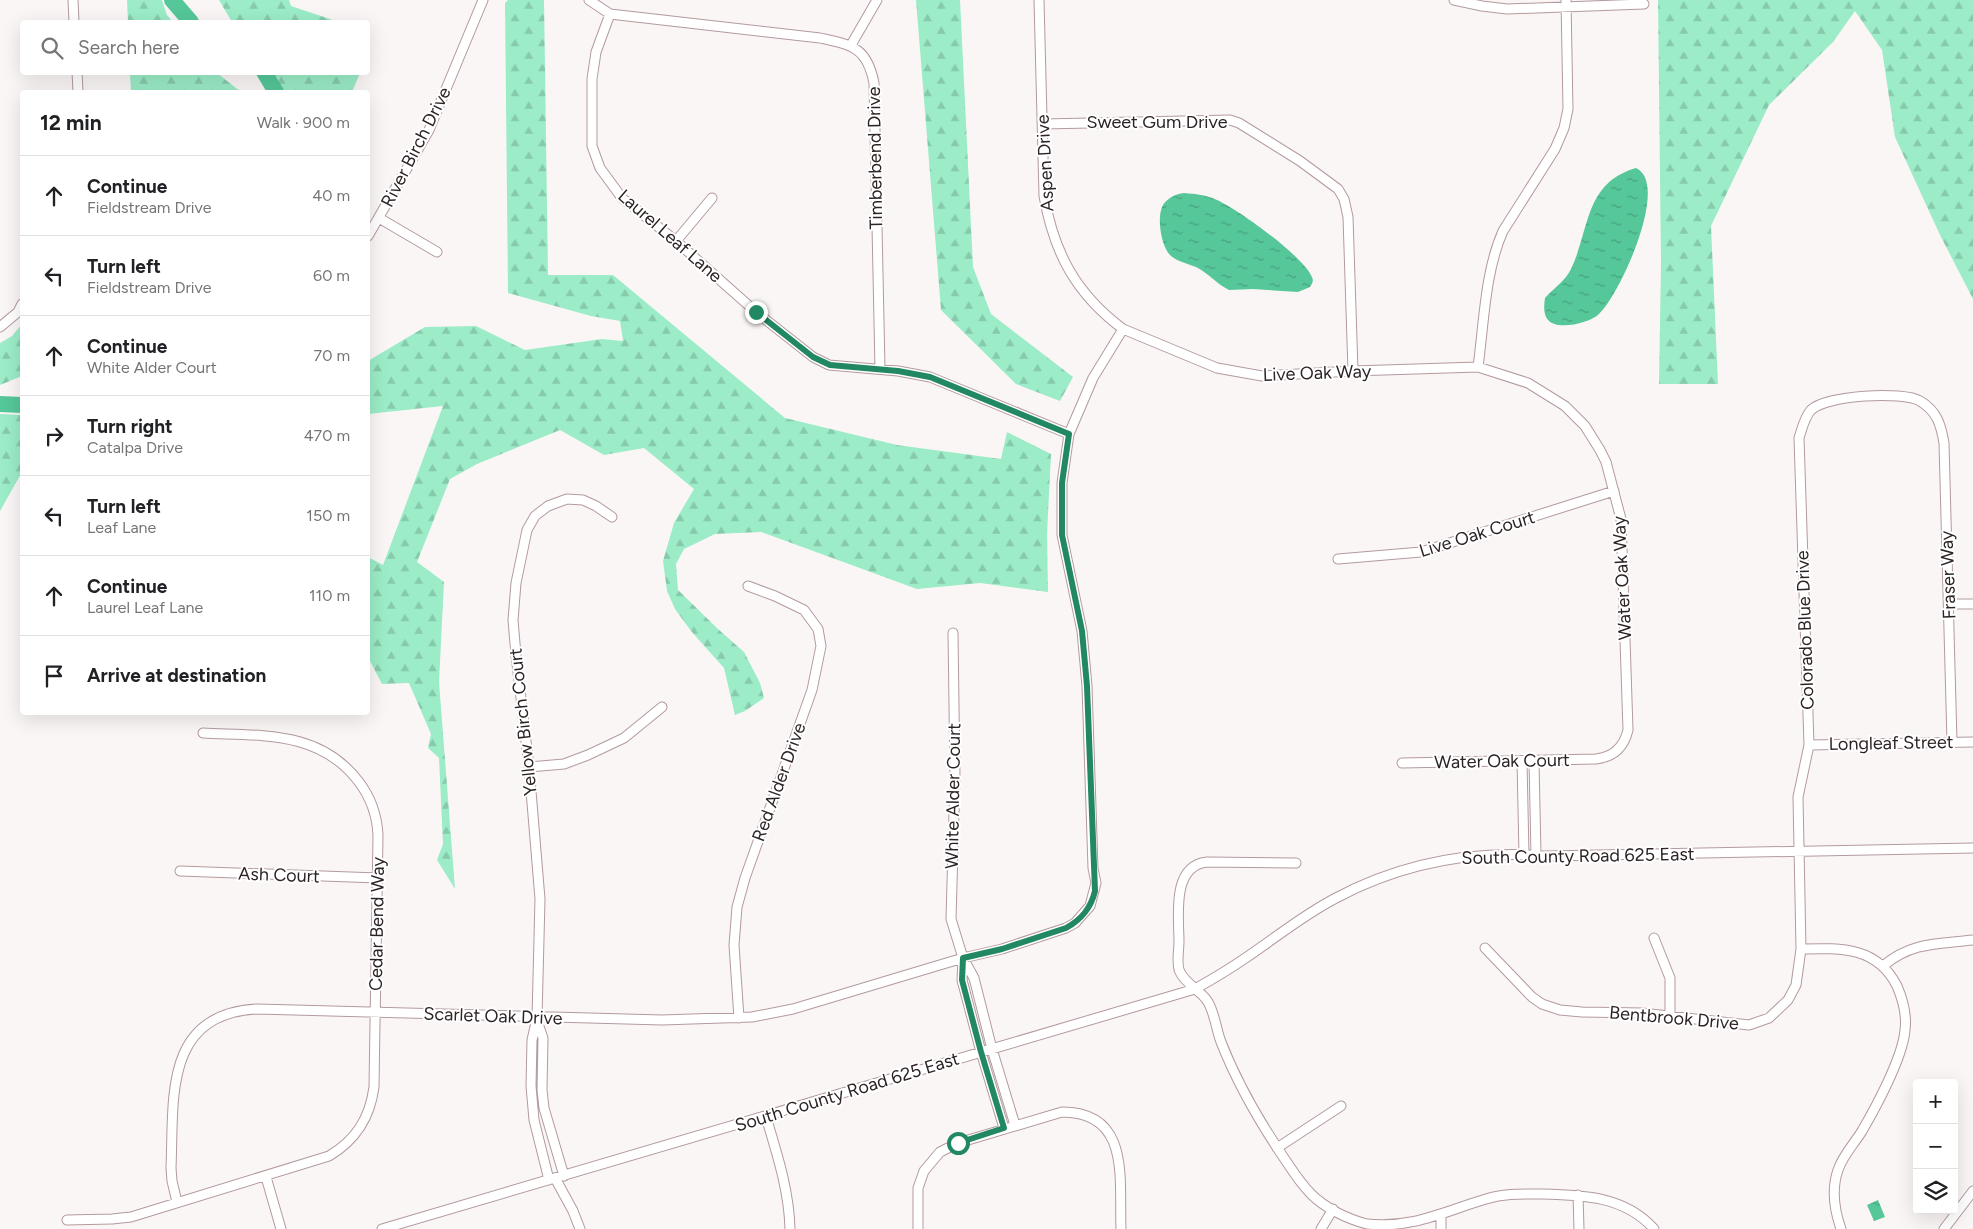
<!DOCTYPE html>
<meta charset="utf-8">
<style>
body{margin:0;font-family:Figtree,sans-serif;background:#f2f2f2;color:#202124}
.controls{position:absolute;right:15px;bottom:15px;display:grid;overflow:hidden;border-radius:5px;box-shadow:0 5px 20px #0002}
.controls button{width:45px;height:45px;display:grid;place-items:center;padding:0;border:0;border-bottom:1px solid #e0e0e0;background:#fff;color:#202124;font:25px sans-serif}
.stop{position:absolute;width:15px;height:15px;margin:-11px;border:4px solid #228864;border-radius:50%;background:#fff}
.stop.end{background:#228864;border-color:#fff;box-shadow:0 1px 5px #0008}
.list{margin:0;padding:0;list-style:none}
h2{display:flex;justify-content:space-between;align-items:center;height:65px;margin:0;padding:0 20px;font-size:21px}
h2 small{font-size:16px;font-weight:400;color:#757577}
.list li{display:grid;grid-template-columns:32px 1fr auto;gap:15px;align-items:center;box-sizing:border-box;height:80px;padding:0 20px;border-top:1px solid #e0e0e0}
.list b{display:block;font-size:19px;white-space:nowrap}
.list p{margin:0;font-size:16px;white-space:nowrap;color:#757577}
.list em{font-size:16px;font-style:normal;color:#757577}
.icon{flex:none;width:28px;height:28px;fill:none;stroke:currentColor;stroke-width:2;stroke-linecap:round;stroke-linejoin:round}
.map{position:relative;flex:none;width:1973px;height:1229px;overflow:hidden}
.search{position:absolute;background:#fff;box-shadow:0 5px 20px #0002;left:20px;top:20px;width:350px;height:55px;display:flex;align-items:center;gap:12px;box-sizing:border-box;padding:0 18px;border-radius:5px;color:#757577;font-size:19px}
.panel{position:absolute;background:#fff;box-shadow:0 5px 20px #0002;left:20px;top:90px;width:350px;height:625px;border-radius:5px}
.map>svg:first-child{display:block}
</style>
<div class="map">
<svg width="1973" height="1229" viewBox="0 0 1973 1229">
<defs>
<pattern id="forest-firs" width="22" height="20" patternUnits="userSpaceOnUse" patternTransform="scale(1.25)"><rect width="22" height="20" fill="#9becc7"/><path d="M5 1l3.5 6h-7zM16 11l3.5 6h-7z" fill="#86caab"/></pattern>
<pattern id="water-ripples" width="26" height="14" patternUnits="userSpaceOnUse" patternTransform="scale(1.25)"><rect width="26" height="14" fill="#55c799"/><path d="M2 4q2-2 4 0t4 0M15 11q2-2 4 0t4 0" fill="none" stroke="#47a17d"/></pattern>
</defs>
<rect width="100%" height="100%" fill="#fbf6f6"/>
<path fill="url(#forest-firs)" d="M127,0H162L167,15L173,22H128Z
M219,0H289L291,6L330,19L336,22H232Z
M508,0H544L548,275H613L785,418L897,445L1001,459L1007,432L1051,454L1047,534L1048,592L980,583L917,589L761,532L715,534L684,549L676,564L678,590L718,629L744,652L760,683L764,698L745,711L735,715L724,668L691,631L675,609L667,591L663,561L674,523L694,489L644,448L604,455L560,430L477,464L450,479L417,562L444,582L439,682L455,889L437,860L443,844L439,758L428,748L431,734L409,683L382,684L368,657V557L383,565L443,406L368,414V361L425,327L476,326L525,350L602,339L623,341L620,321L591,316L508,293L505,3Z
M916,0H960L973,267L991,314L1073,377L1060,401L1016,384L941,310Z
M1658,0H1973V299L1940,235L1895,137L1882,50L1855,11L1833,42L1769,105L1711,226L1718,384H1659L1661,263Z
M130,73H217L241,92H131Z
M273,73H360L352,92H280L278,79Z
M22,324V376L0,385V343L12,336Z
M0,414L22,415V472L0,511Z"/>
<path fill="url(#water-ripples)" d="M1636,168C1671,184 1619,296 1599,314C1590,323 1557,331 1548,320C1543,314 1544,305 1545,298C1553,289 1566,280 1571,269C1590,230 1584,183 1636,168Z
M1184,193C1195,194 1207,195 1217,200C1239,210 1303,256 1312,277C1314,281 1312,284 1310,287L1298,292L1253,289L1229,290C1217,284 1209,274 1198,268C1190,264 1175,261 1170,255C1161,245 1157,219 1162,207C1166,198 1176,194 1184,193Z
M1878,1200L1885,1217L1874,1221L1867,1205Z"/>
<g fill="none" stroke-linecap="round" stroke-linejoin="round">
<path stroke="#55c799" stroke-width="16" d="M172,0L191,22
M264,72L276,92
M0,404L22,405"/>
<g stroke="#b39a9d" stroke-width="11">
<path id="minor" d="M73,0L74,22
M589,0L610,14L820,38C852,45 867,47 874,83L880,369
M1039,0L1044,196C1054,253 1076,294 1123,329L1217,368L1262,376L1353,371L1478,367L1528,383L1565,406L1585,426L1600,450L1606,462L1621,519L1628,730C1624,747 1614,757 1596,759L1402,763
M1454,0L1482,6L1507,9L1644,4
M610,14L596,52L592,79V146L600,168L622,198L676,241L756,312L813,357L829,365L898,371L930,377L1069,434
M851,45L877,0
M77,72L78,92
M1043,124L1230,120L1239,123L1300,161L1338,189L1344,199L1348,217L1353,371
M379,218L437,252
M368,236L429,130L483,0
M676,241L712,198
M0,327L18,312L22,304
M1478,367C1484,323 1485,271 1503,231L1555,149L1564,128L1568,109L1566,0
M1338,559L1421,552L1614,491
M1949,604H1973
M953,633L955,777L951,919L963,958L974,978L992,1049L1015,1125
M1809,745L1973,742
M1522,761L1524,855
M1534,761L1536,855
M529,767L564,764L588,755L624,738L662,707
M1296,863L1207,862C1171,866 1179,917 1179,942C1179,950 1176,965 1180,972C1186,985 1202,991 1208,1002C1215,1014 1216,1029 1221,1042C1237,1083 1259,1121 1284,1158C1292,1170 1300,1183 1311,1194C1325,1208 1347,1219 1367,1224C1412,1229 1445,1211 1486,1199C1505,1193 1523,1194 1542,1194C1583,1195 1625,1196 1654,1229
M180,871L378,878
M1654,938L1670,978V1016
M1485,948L1532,997L1542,1004L1560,1010L1582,1012L1642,1013L1749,1025L1769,1018L1788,1000L1796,985L1801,949L1798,797L1809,745L1799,438C1802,429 1804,418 1811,410C1826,395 1903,391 1920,401C1937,411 1941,425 1944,443L1952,742
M1801,949C1840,948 1877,946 1897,986C1903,1000 1907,1015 1905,1030C1903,1057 1876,1107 1862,1131C1854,1144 1843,1155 1838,1170C1831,1190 1834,1209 1841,1229
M963,959L962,980L981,1052L1004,1128
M1883,966C1911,942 1938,944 1973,940
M739,1018L734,945L737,907L745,878L812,690L821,646L818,629L804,610L775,596L748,586
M537,1021L543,1038L542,1090L544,1108L564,1176
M766,1117C777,1154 789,1190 790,1229
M1277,1148L1341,1106
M266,1177L281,1229
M555,1178L573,1211L580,1229
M549,1180L534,1120L531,1086L532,1040L537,1018L540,899L529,767L516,655L513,620L516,583L527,530L535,516L548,506L567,499L583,500L596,506L612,517
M1578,1195L1579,1229
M177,1202L172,1181L171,1168C174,1099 163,1014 257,1009L662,1020L752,1017L793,1009L963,958L1002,949L1066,928L1075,923L1090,906L1096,883L1093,868L1087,686L1082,631L1062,535V483L1069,434L1093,378L1123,329
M1441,1217V1229
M67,1220L112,1219L131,1217L329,1156C356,1140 370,1118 374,1087L378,835C377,815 371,798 359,782C320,730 261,736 203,733
M382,1229L1195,989C1211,980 1228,970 1244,959C1274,939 1303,915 1336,898C1402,863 1472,850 1546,856L1973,848
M918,1229V1188L924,1171L940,1152L958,1143L1062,1112C1131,1112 1119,1179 1121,1229
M1321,1229L1333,1209
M1944,1229L1973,1191"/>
</g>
<use href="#minor" stroke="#fff" stroke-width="9"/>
</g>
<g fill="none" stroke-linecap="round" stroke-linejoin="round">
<path stroke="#228864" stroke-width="6" d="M756,312L813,357L830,365L898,371L930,377L1069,434L1062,483V535L1082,631L1087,686L1095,891C1091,908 1082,919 1066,928L1002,949L963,958L962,980L981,1052L1004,1128L958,1143"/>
</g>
<g text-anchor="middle" stroke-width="4" stroke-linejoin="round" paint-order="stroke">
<g font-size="18" fill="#2d2324" stroke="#fff">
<text x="1157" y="128">Sweet Gum Drive</text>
<text transform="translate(416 147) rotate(-63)" y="6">River Birch Drive</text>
<text transform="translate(875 158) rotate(-91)" y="6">Timberbend Drive</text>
<text transform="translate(1045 163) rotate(-93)" y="6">Aspen Drive</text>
<text transform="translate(670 236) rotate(41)" y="6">Laurel Leaf Lane</text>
<text transform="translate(1317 373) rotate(-2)" y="6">Live Oak Way</text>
<text transform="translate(1477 534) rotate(-17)" y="6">Live Oak Court</text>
<text transform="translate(1948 575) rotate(-92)" y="6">Fraser Way</text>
<text transform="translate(1622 578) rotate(-93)" y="6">Water Oak Way</text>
<text transform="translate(1805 630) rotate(-92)" y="6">Colorado Blue Drive</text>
<text transform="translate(523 722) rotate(-96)" y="6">Yellow Birch Court</text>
<text transform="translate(1891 743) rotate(-1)" y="6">Longleaf Street</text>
<text transform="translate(1502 761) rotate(-1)" y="6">Water Oak Court</text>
<text transform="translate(779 782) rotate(-70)" y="6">Red Alder Drive</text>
<text transform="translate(953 796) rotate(-89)" y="6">White Alder Court</text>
<text transform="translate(1578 856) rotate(-1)" y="6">South County Road 625 East</text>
<text transform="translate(279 875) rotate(2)" y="6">Ash Court</text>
<text transform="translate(377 924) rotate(-89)" y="6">Cedar Bend Way</text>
<text transform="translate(493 1016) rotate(2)" y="6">Scarlet Oak Drive</text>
<text transform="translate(1674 1018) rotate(5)" y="6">Bentbrook Drive</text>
<text transform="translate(847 1092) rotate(-17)" y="6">South County Road 625 East</text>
</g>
</g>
</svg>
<div class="controls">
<button>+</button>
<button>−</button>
<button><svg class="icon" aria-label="layers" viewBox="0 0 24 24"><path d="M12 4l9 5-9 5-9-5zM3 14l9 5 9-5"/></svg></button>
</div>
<div class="stop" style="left:958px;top:1143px"></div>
<div class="stop end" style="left:756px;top:312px"></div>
<div class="search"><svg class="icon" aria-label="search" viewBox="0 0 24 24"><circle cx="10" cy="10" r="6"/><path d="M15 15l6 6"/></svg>Search here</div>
<section class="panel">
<h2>12 min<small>Walk · 900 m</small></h2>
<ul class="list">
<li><svg class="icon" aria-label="ahead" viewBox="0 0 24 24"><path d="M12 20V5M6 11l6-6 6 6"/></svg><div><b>Continue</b><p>Fieldstream Drive</p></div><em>40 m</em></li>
<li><svg class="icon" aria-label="left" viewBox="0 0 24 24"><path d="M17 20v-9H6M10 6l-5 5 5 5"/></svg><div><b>Turn left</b><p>Fieldstream Drive</p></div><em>60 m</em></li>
<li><svg class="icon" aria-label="ahead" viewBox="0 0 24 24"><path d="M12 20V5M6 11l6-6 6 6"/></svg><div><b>Continue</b><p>White Alder Court</p></div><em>70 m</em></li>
<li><svg class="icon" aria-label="right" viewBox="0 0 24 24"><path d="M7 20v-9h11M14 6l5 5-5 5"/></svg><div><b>Turn right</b><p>Catalpa Drive</p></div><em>470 m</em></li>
<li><svg class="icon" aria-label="left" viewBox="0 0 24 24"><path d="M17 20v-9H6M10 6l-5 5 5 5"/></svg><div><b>Turn left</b><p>Leaf Lane</p></div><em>150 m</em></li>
<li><svg class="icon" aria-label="ahead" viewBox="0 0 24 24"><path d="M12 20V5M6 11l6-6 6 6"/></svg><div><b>Continue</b><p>Laurel Leaf Lane</p></div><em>110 m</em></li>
<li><svg class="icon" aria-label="arrive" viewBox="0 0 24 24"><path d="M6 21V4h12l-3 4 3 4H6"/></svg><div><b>Arrive at destination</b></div></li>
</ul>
</section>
</div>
